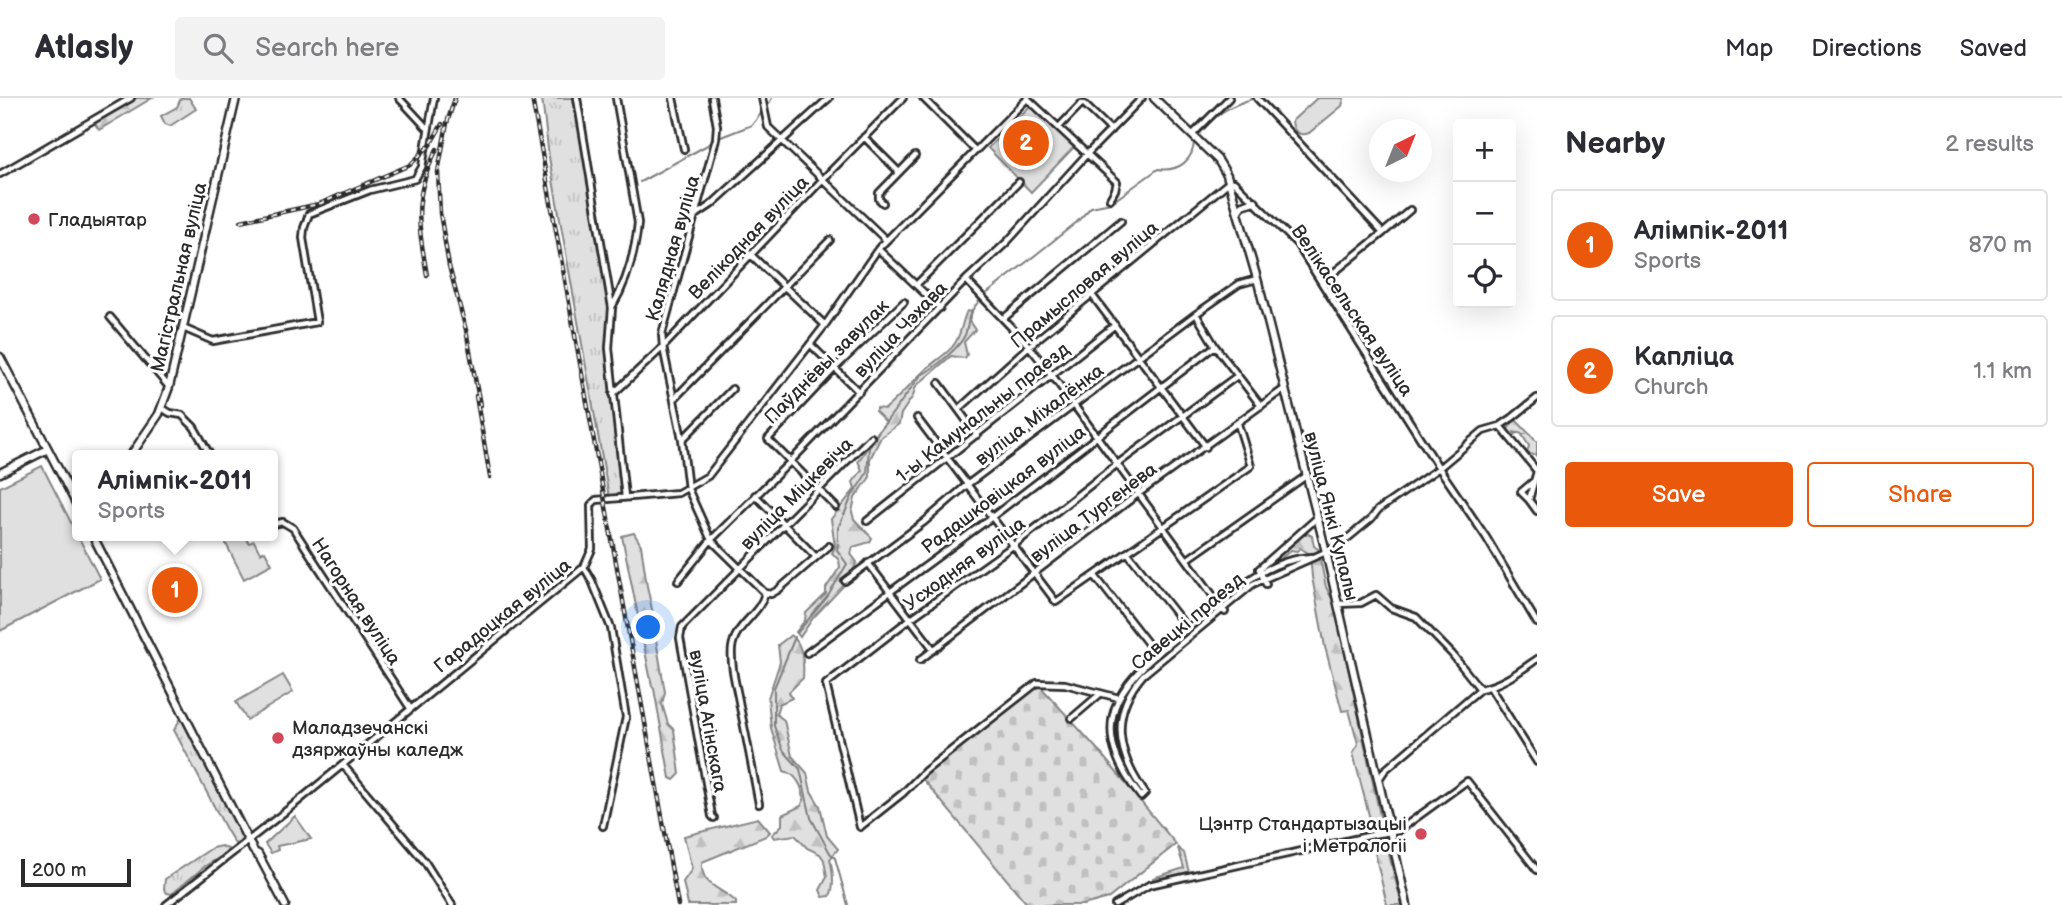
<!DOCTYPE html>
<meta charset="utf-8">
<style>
body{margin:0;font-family:"Balsamiq Sans",sans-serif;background:#f2f2f3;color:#2b2b33}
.controls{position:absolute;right:21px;top:21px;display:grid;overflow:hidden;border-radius:7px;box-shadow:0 7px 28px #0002}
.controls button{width:63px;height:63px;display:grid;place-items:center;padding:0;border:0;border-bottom:2px solid #e1e1e2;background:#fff;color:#2b2b33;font:35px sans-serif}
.compass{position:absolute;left:1369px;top:21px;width:63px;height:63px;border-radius:50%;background:#fff;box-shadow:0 7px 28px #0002;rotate:43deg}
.scale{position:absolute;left:21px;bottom:18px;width:110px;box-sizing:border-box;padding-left:7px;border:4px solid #2b2b2b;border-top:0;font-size:19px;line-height:24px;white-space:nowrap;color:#2b2b2b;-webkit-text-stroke:5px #fff;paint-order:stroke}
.you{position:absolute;left:649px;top:530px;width:24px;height:24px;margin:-18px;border:5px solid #fff;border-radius:50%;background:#1a73e8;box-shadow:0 0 0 10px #1a73e833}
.badge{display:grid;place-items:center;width:46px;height:46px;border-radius:50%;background:#ea580c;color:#fff;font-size:23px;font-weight:700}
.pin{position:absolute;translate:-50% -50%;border:4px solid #fff;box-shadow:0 2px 7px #0006}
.popup{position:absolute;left:72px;top:352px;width:206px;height:91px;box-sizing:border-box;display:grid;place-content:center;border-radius:7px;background:#fff;filter:drop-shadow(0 2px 5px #0005);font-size:23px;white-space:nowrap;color:#7c7c81}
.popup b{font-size:26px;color:#2b2b33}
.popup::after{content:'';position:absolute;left:50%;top:100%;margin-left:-14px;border:14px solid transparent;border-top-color:#fff}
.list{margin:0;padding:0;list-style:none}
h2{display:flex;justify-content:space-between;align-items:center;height:91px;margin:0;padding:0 28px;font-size:30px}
h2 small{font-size:23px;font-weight:400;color:#7c7c81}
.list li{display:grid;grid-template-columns:46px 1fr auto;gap:21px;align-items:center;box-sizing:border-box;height:112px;margin:0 14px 14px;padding:0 14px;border:2px solid #e1e1e2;border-radius:7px}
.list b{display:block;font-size:26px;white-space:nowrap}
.list p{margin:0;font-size:23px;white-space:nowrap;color:#7c7c81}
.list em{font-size:23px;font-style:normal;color:#7c7c81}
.actions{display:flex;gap:14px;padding:21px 28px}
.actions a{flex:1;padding:16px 0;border:2px solid #ea580c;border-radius:7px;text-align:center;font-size:24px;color:#ea580c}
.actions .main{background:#ea580c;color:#fff}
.icon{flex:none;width:38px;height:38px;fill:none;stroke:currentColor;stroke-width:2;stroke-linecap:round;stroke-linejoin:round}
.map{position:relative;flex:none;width:1537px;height:807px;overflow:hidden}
header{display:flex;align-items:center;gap:42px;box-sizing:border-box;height:98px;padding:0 35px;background:#fff;border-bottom:2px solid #e1e1e2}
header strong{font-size:33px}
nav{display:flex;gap:38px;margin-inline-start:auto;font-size:24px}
.search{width:490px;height:63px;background:#f2f2f3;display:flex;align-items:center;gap:18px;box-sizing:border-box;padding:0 24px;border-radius:7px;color:#7c7c81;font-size:26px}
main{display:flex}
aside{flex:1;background:#fff}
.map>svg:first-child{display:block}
</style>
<header>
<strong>Atlasly</strong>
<div class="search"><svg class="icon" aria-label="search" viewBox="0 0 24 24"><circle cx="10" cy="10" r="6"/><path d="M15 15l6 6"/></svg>Search here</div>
<nav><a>Map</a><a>Directions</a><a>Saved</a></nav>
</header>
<main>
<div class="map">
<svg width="1537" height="807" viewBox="0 0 1537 807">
<defs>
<pattern id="grass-tufts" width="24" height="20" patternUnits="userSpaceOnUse" patternTransform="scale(1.75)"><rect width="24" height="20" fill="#e0e0e0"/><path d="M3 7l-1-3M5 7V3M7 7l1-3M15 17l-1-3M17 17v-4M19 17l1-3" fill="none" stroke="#c0c0c0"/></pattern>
<pattern id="forest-firs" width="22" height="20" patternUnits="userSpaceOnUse" patternTransform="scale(1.75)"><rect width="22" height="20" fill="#e0e0e0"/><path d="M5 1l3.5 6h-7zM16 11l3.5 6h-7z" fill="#c0c0c0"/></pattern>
<pattern id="cemetery-stones" width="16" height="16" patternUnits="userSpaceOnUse" patternTransform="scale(1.75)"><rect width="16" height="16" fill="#e0e0e0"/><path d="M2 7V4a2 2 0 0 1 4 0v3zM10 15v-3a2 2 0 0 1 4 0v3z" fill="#c0c0c0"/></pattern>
</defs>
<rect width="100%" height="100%" fill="#fff"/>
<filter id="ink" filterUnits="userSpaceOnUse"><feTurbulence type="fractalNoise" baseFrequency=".0143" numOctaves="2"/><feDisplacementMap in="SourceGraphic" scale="14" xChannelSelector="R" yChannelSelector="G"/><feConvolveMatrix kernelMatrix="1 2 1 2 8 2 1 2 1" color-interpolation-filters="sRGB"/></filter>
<g filter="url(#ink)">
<path fill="url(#grass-tufts)" stroke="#868686" stroke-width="2" d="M181,0H189L196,11L170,28L165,26L161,18L177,9Z
M542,0H574L609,210L607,254L623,399H609L549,59Z
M1515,321L1537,344V358L1527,355L1529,348L1522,337L1524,336L1513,334L1516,336L1512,339L1508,331Z
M181,620L243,739L239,745L235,746L226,731L174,632Z
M295,718L311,741L277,748L278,752L271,755L265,746Z
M221,748L228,751L225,756L205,768L172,796L167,795L164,791L165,781L212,750Z
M1178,750L1184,755L1189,774L1153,783V780L1184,770Z"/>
<path fill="url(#forest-firs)" stroke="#868686" stroke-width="2" d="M136,0H152L99,32L94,24Z
M967,213L972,214L969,223L975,232L964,244L967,257L965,260L951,258L916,288L913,298L901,316L899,326L881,339L870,361V379L855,400L852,414L854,421L872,440L870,444L853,449L851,456L857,464L847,484L813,520L800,539L796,534L805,522L806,515L826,496V490L840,469L839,462L832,455L835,449L831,421L855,391L853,384L862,372L858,363C869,350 874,336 886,324L875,313L877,310L885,311C900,299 911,285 924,273C932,265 947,256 953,248C962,237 961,225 967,213Z
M634,435L641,447L647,488L656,530L655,536L665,594L662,606L668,626L674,632L680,676L674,682L670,680L654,591L652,588L622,438Z
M1307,435L1312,438L1314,448L1318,451L1326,489L1334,505L1381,722L1382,727L1379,729H1372L1353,655L1358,646L1349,612L1342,613L1325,549L1312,479L1310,456L1300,450L1297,453L1291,452L1277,464L1275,462L1297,440Z
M791,537C803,546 804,566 803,580L789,594L792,600L779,606L776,616L784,622L792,658L807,675L811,693L820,708L827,738L838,751L830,761C833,773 835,787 830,798L823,799L820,792L827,779L824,762L820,756L807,750L795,737L774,740L772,737L782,727V717L801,708L804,702C803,690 797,676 784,673L771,630L768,600L780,564L778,547Z
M758,720L770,734L766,738L702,764C700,789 723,790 736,804V807H688L683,784L692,771L684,738Z
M1385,741L1402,807H1387L1375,755L1376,743Z"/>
<path fill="url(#cemetery-stones)" stroke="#868686" stroke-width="2" d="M1035,589H1041L1098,652L1176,746L1109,800L1083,807H1028L921,679Z"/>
<path fill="#e0e0e0" stroke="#868686" stroke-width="2" d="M1317,0H1344L1342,8L1309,35C1298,39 1293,33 1292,23Z
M1031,7L1075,48L1031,94L988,50Z
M42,368L100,481L0,533V389Z
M222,438H245L249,445L254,443L260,455L265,453L272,466L244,481Z
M283,577L293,594L247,622L236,604Z"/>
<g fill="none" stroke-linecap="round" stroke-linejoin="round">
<path stroke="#7e7e7e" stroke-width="2" d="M767,9L772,0
M1198,38C1215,16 1228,8 1255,0
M721,39L752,27L762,14
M640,84L713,44
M985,197L1077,124L1091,109L1111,105L1158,71C1179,74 1194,62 1194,42
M844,417L852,398L867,375L869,350L877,336L921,277C934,271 963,247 966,234C971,215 966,220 979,203
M838,442V430L843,419
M797,535L828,498L847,466L837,452L838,446
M795,539L774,590V628L783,652L800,671L811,720L830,755L835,760L848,807"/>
<g stroke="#2b2b2b" stroke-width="10">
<path id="minor" d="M399,0L426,29
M577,0L612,210L609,250L625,399
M673,0L684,51
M712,0L717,28L716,41L662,236L663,249L682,341L688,391L711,442L765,495
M762,0L768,29L886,142
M923,0L975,52
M1027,0L1117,84L1115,92L1110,101
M1257,0L1383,135L1322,184
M1059,29L1081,6H1084L1111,32
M1192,37L1229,0
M864,39L899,74
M0,76L131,0
M883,105L879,101V95L915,58
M696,117L711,107L829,0
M1383,135L1410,112
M878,151L940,210
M750,156L825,227
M966,182L1029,248L1052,277L1225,514
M916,187L1019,84
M1092,197L1206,349
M612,209C627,184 635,154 638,125L616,0
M1196,216L1215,248L1261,308
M110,219L169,289
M1004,220L1121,123
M183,230L213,243L317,224L303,140L304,130L309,116L370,92L415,81L422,69L434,0
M810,246L859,294
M939,285L977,337
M613,296L663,249L823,81L903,0
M676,299L830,142
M162,310L170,315L182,317L194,329L210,357
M959,311L1029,248L1229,84H1234L1297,146L1439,370L1486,439L1537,525
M917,320L1056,504L1251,368L1238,326
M1500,328L1537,373L1529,402L1537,413
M683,341L732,291
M755,397L816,459
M1529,402L1521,394L1534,383
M836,409L768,341L835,270L904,204
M867,423L1115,227
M273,426L283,424L293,430L410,610
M1128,455L1188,531
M1188,461L1306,378
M868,465L934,552
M584,469L592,483L611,530L626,619L603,728
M1095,478L1156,556
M678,483L711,442L790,364L966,182L1007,144L1087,56L1142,0
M845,483L924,424L968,386L1196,216L1239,186L1257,181
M1266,486L1259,471L1317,420
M765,495L771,496L778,492L829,448
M1338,506L1361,505L1376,497L1391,510L1416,519L1452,556L1480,591
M807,555L992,419L1215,248
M920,562L1138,396L1284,291
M1490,589L1537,664
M1119,600L1065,586L1037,585L925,673L903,695L860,729L826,586L910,521L1014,447L1116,367L1237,278
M1072,620L1100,596
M343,667L425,764L452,807
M1379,681L1385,672L1480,591C1502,587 1520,573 1537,561
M1141,699L1145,695C1117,656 1109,616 1143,577L1253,486L1337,449L1371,421L1378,412L1439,370L1483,333L1500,328L1512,320L1537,300
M1141,699C1072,612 1137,572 1202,519C1235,492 1267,461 1312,459
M759,706C753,674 747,642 740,609C737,590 730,569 732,550C735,526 760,517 765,495
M714,720L712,718L680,540L682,529L871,339
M166,807L296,705L584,469L592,451L591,407L596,402L678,395L708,378L825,227L878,151L1028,0
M1115,807L1149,787L1377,736L1398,733L1467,683L1537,772"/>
</g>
<g stroke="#2b2b2b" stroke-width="11">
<path id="major" d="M1154,0L1218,62L1227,77L1258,184L1326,454L1407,807
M1238,113L1242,107L1255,103
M0,259L77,407
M131,357L159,316L169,289L236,0
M0,375L48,351
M93,438L253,752L259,759
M258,756L285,807"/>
</g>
<use href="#minor" stroke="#fff" stroke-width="4.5"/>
<use href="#major" stroke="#fff" stroke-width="6"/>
<g stroke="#2b2b2b" stroke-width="4.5">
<path id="rail" d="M455,0L447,25L438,74L440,115L449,168L466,232L480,307
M532,0L678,807
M241,123L319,106L410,67L430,47L442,26
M427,177C418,125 412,100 437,51
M476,298L490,379"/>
</g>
<use href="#rail" stroke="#fff" stroke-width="2" stroke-dasharray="5" stroke-linecap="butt"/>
</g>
</g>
<g fill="#d1495b" stroke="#fff" stroke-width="2.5">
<circle cx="34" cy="121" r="7"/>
<circle cx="278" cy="640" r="7"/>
<circle cx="1421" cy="736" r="7"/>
</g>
<g text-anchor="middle" stroke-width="6" stroke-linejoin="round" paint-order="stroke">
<g font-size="19" fill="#2b2b2b" stroke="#fff" text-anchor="start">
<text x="48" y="128">Гладыятар</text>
<text x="292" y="636">Маладзечанскі<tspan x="292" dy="22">дзяржаўны каледж</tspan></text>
<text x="1407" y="732" text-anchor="end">Цэнтр Стандартызацыі<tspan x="1407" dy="22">і Метралогіі</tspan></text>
</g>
<g font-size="19" fill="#2b2b2b" stroke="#fff">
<text transform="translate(748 139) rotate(-46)" y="7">Велікодная вуліца</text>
<text transform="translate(672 150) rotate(-74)" y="7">Калядная вуліца</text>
<text transform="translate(178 179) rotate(-77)" y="7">Магістральная вуліца</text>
<text transform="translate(1084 186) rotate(-40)" y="7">Прамысловая вуліца</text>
<text transform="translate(1353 212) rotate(56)" y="7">Велікасельская вуліца</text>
<text transform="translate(900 231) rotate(-46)" y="7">вуліца Чэхава</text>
<text transform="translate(826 263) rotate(-45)" y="7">Паўднёвы завулак</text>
<text transform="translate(982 314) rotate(-38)" y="7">1-ы Камунальны праезд</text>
<text transform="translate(1039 316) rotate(-37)" y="7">вуліца Міхалёнка</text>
<text transform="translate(1003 391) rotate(-37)" y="7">Радашковіцкая вуліца</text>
<text transform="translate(796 395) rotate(-45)" y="7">вуліца Міцкевіча</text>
<text transform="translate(1093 414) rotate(-37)" y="7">вуліца Тургенева</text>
<text transform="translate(1332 418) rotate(76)" y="7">вуліца Янкі Купалы</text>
<text transform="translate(964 465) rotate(-36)" y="7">Усходняя вуліца</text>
<text transform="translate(357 503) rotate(57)" y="7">Нагорная вуліца</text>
<text transform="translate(502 517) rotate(-39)" y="7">Гарадоцкая вуліца</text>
<text transform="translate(1187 523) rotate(-40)" y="7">Савецкі праезд</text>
<text transform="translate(709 623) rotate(80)" y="7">вуліца Агінскага</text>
</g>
</g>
</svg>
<div class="controls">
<button>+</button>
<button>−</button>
<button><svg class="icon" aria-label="locate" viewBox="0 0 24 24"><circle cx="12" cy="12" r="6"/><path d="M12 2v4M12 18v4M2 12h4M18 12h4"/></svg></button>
</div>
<svg class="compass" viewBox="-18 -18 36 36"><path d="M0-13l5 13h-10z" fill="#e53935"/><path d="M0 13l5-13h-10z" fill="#7c7c81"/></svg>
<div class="scale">200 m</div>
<div class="you"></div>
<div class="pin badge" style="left:175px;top:492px">1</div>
<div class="popup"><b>Алімпік-2011</b>Sports</div>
<div class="pin badge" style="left:1026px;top:45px">2</div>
</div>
<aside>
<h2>Nearby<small>2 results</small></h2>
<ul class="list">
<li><span class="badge">1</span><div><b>Алімпік-2011</b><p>Sports</p></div><em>870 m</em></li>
<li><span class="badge">2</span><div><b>Капліца</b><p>Church</p></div><em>1.1 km</em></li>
</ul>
<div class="actions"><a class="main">Save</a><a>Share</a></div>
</aside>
</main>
